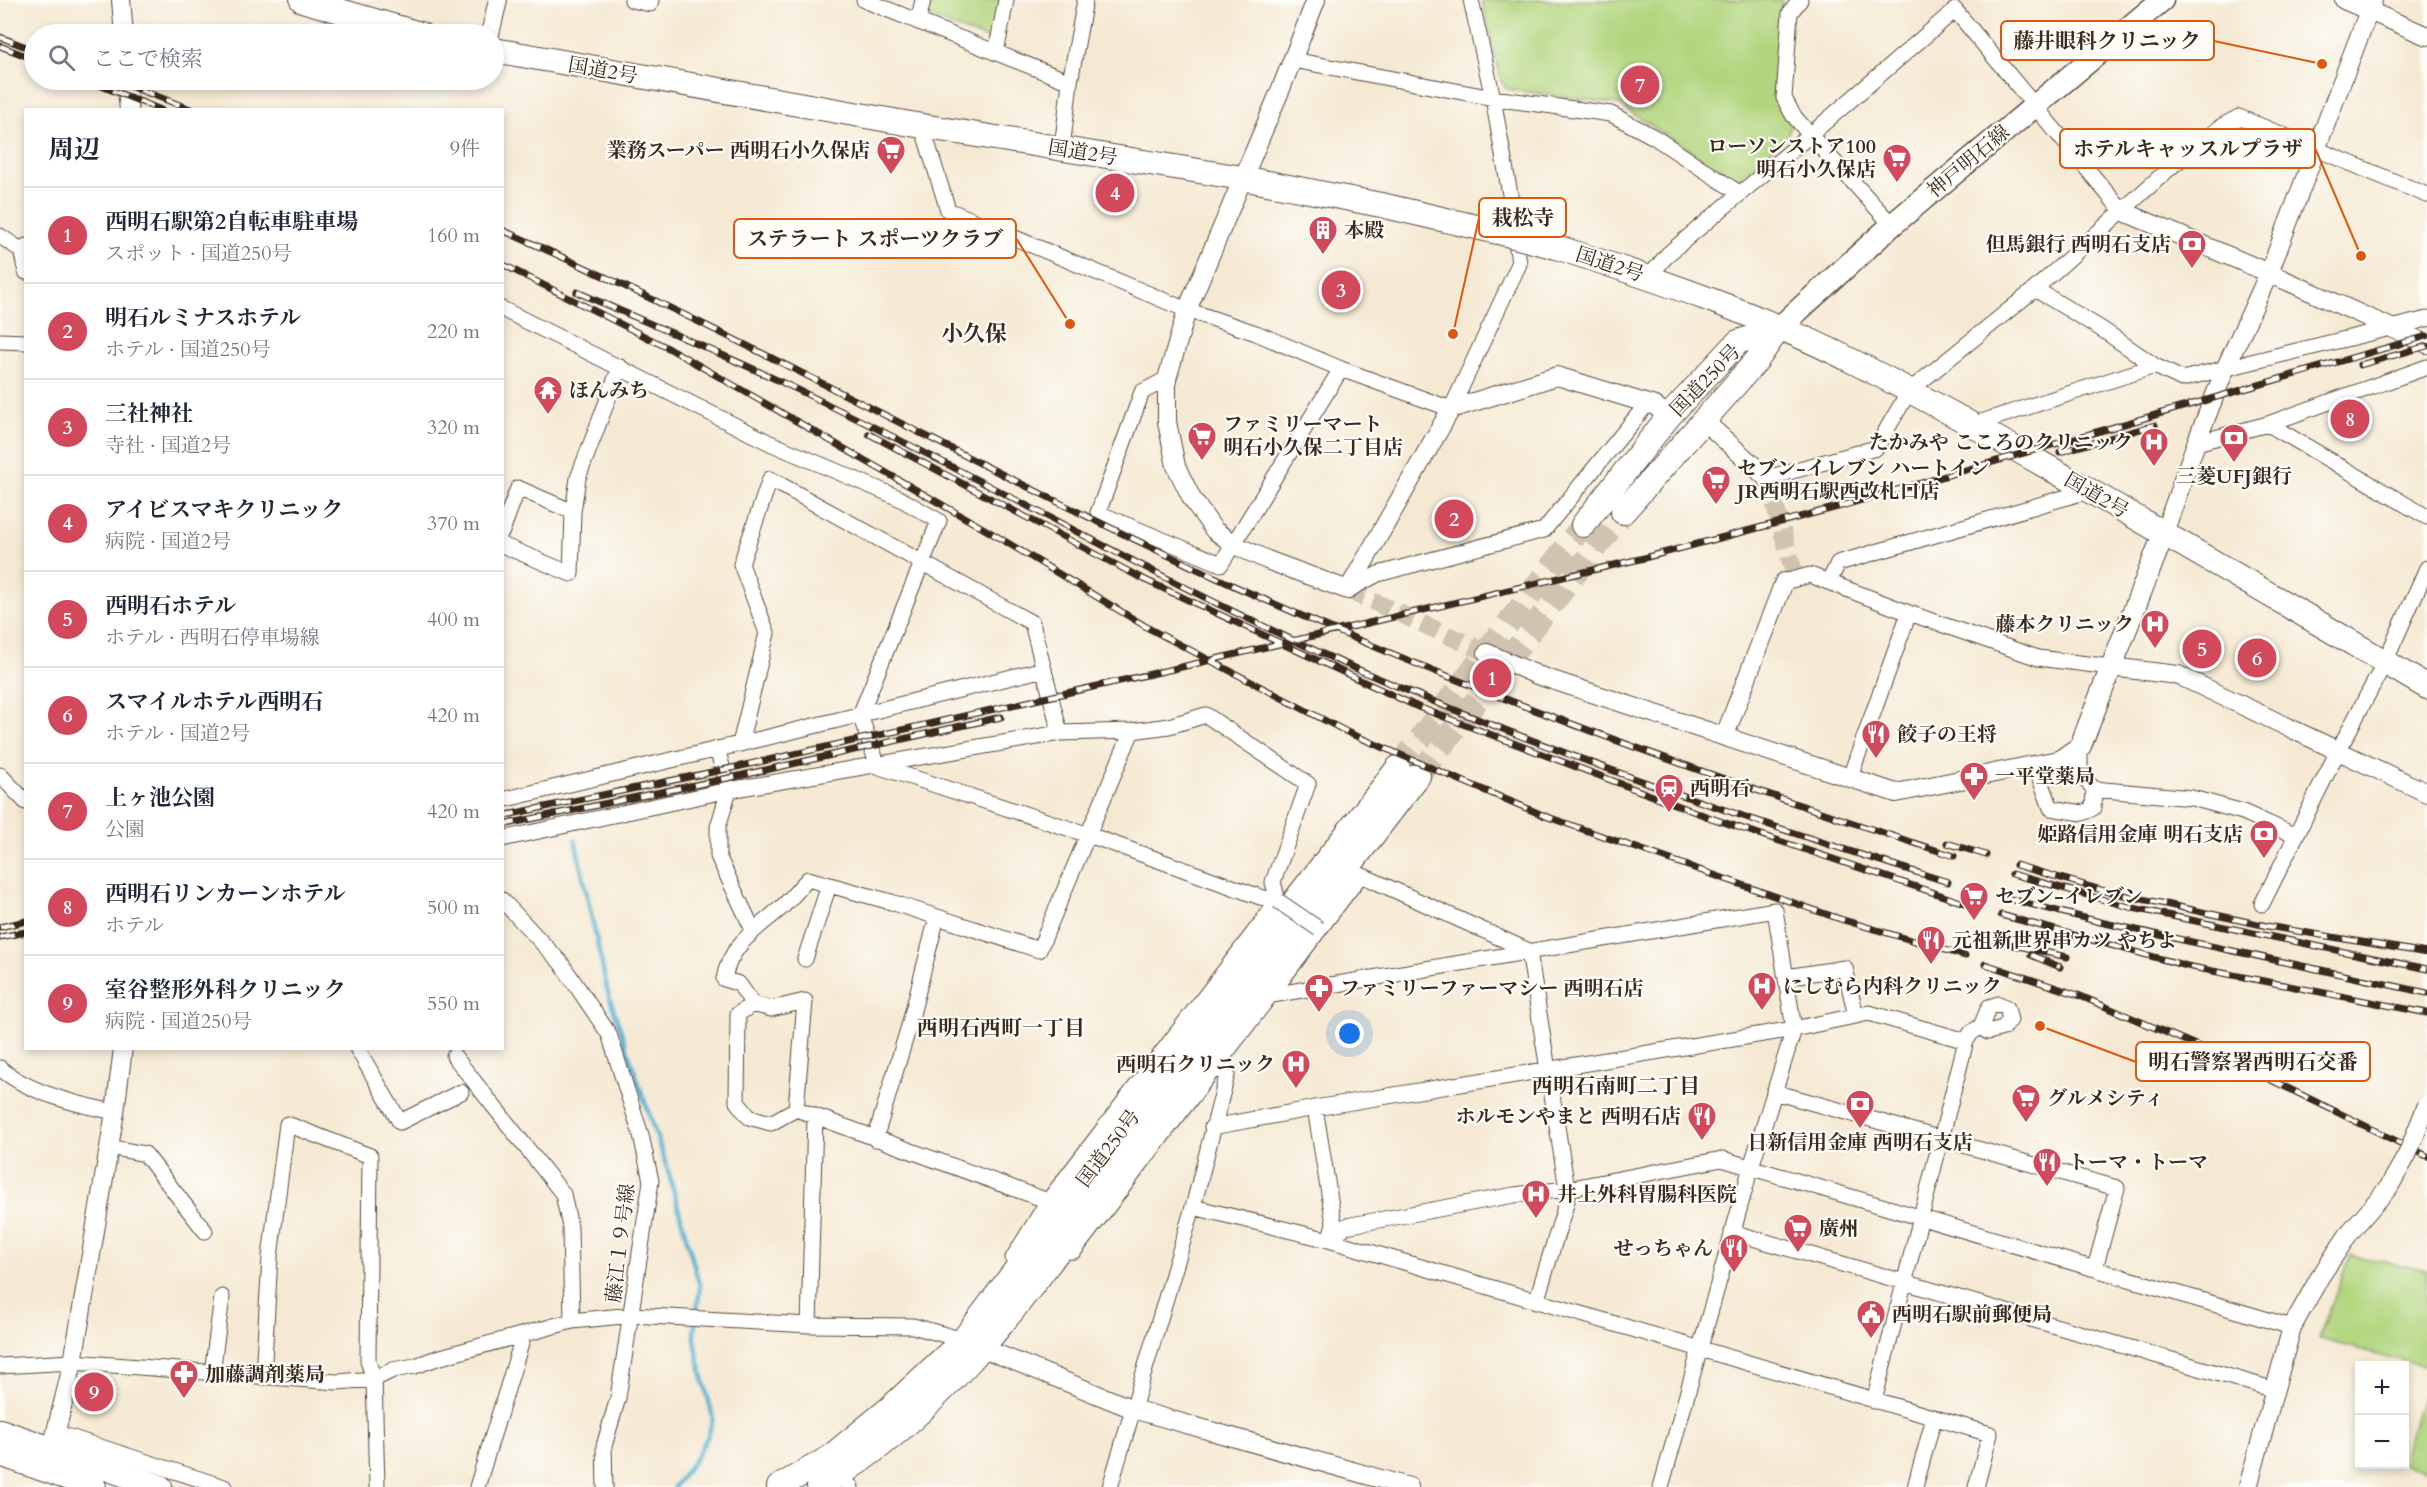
<!DOCTYPE html>
<html lang="ja">
<meta charset="utf-8">
<style>
body{margin:0;font-family:Cardo,"Noto Serif JP",serif;background:#f6f6f7;color:#1f2937}
.controls{position:absolute;right:18px;bottom:18px;display:grid;overflow:hidden;border-radius:0px;box-shadow:0 3px 9px #0003}
.controls button{width:54px;height:54px;display:grid;place-items:center;padding:0;border:0;border-bottom:2px solid #e0e1e3;background:#fff;color:#1f2937;font:30px sans-serif}
.you{position:absolute;left:1350px;top:1034px;width:21px;height:21px;margin:-15px;border:4px solid #fff;border-radius:50%;background:#1a73e8;box-shadow:0 0 0 9px #1a73e833}
.badge{display:grid;place-items:center;width:39px;height:39px;border-radius:50%;background:#d1495b;color:#fff;font-size:20px;font-weight:700}
.pin{position:absolute;translate:-50% -50%;border:3px solid #fff;box-shadow:0 2px 6px #0006}
.list{margin:0;padding:0;list-style:none}
h2{display:flex;justify-content:space-between;align-items:center;height:78px;margin:0;padding:0 24px;font-size:26px}
h2 small{font-size:20px;font-weight:400;color:#747a83}
.list li{display:grid;grid-template-columns:39px 1fr auto;gap:18px;align-items:center;box-sizing:border-box;height:96px;padding:0 24px;border-top:2px solid #e0e1e3}
.list b{display:block;font-size:22px;white-space:nowrap}
.list p{margin:0;font-size:20px;white-space:nowrap;color:#747a83}
.list em{font-size:20px;font-style:normal;color:#747a83}
.icon{flex:none;width:33px;height:33px;fill:none;stroke:currentColor;stroke-width:2;stroke-linecap:round;stroke-linejoin:round}
.map{position:relative;flex:none;width:2427px;height:1487px;overflow:hidden}
.search{position:absolute;background:#fff;box-shadow:0 3px 9px #0003;left:24px;top:24px;width:480px;height:66px;display:flex;align-items:center;gap:15px;box-sizing:border-box;padding:0 21px;border-radius:33px;color:#747a83;font-size:22px}
.panel{position:absolute;background:#fff;box-shadow:0 3px 9px #0003;left:24px;top:108px;width:480px;height:942px;border-radius:0px}
.map>svg:first-child{display:block}
</style>
<div class="map">
<svg width="2427" height="1487" viewBox="0 0 2427 1487">
<rect width="100%" height="100%" fill="#fdfcf7"/>
<filter id="ink" filterUnits="userSpaceOnUse"><feTurbulence type="fractalNoise" baseFrequency=".0167" numOctaves="2"/><feDisplacementMap in="SourceGraphic" scale="12" xChannelSelector="R" yChannelSelector="G"/><feConvolveMatrix kernelMatrix="1 2 1 2 8 2 1 2 1" color-interpolation-filters="sRGB"/></filter>
<filter id="wash" filterUnits="userSpaceOnUse"><feTurbulence type="fractalNoise" baseFrequency=".008" numOctaves="4" result="noise"/><feDisplacementMap in="SourceGraphic" scale="24" xChannelSelector="R" yChannelSelector="G"/><feGaussianBlur stdDeviation="1.35" result="paint"/><feColorMatrix in="noise" values="0 0 0 0 0 0 0 0 0 0 0 0 0 0 0 0 0 1.4 0 .05"/><feComposite in="paint" operator="in"/></filter>
<g filter="url(#wash)">
<rect width="100%" height="100%" fill="#f5e9d3"/>
<path fill="#b2d67f" stroke="#76804e" stroke-width="1.5" d="M928,0H1002L996,37L990,40L924,16Z
M1482,0H1782L1774,97L1791,125L1787,137L1740,178L1728,175L1618,104L1507,89L1501,81Z
M2350,1255L2427,1270V1367L2319,1339Z
M2427,1382V1471L2405,1464V1451Z"/>
<g fill="none" stroke-linecap="round" stroke-linejoin="round">
<path stroke="#52b0d1" stroke-width="4.5" d="M575,839L608,993L667,1167L700,1287L694,1332L698,1358L713,1418L708,1436L695,1459L674,1487"/>
</g>
</g>
<g filter="url(#ink)">
<g fill="none" stroke-linecap="round" stroke-linejoin="round">
<path stroke="#d0c3af" stroke-width="18" stroke-dasharray="18 9" stroke-linecap="butt" d="M1767,478L1796,579
M1348,590L1487,653"/>
<path stroke="#d0c3af" stroke-width="24" stroke-dasharray="24 12" stroke-linecap="butt" d="M1398,768L1583,525
M1418,776L1623,512"/>
<g stroke="#574739" stroke-width="17">
<path id="minor" d="M632,0L650,4L651,0
M864,0L1070,82
M1800,0L1790,13L1784,98L1793,115L1810,135L1892,225
M918,22L923,0
M996,53L1006,0
M1293,60L1493,98L1611,114L1654,137L1739,193
M922,126L948,210L1187,310L1256,333L1341,369L1451,409L1519,264L1511,200L1493,98L1471,0
M1062,148L1070,82L1085,0
M0,236L21,250L26,246
M21,250L26,272
M1649,277L1668,254L1810,135L1955,10L2122,211
M2035,289L2103,330L2155,366L2182,379L2427,319
M502,309L770,443L899,498L939,521L860,715L878,766
M0,341L26,342
M1167,379L1142,392L1098,513L1221,564L1341,369
M2268,424L2427,517
M1972,425L2155,366
M2196,443L2268,424L2427,367
M1767,478L1876,448L1909,391L2035,289L2172,166L2222,126L2239,117L2427,195
M502,531L518,488L573,512
M502,545L571,574L573,512L578,478L620,367
M1784,582L1810,575L1909,613L2038,658L2111,667
M1829,582L1838,563L2088,491
M1348,590L1378,574L1544,530L1647,404
M740,744L767,633L741,564L770,479L1032,623L1060,733
M717,749L729,790L718,827V856L753,930
M2035,765L2051,808L2083,813L2093,808L2094,789L2080,774V747
M880,767L1089,835L1260,897L1278,901
M0,775L26,802
M1850,777L1909,613
M2094,789L2192,798L2243,812L2296,836
M502,800L769,737L1044,669
M502,839L729,790L1060,733L1132,731L1169,726L1206,715L1308,784L1273,882L1278,901
M502,900L561,963L609,1034L641,1135L651,1181L618,1398L604,1446L605,1487
M2262,904L2338,751L2385,662L2427,568
M1529,951L1567,1189V1201L1536,1302
M805,959L829,885
M1786,977L1845,968L1856,1016
M1272,995L1775,910L1794,1029L1751,1167L1661,1487
M753,1004L738,1014L737,1102L749,1117L771,1123L796,1109
M357,1048L400,1122L461,1092
M454,1056L563,1194L570,1227L572,1321
M0,1068C28,1093 79,1105 115,1112
M1774,1092L2117,1188L2095,1268
M1315,1108L1334,1224L1329,1240
M796,1109L805,1001L771,1009L753,1004L739,984L724,979C730,944 757,929 782,907C791,899 799,888 808,879L891,902L1039,950L1132,731
M796,1109L1048,1201
M1212,1127L1315,1108L1794,1029L1869,1013L1966,1041
M875,1139L909,1026L937,917
M109,1147L145,1154L205,1231
M1193,1207L1329,1240L1990,1434L1976,1487
M1732,1232L2275,1390
M1329,1240L1346,1226L1514,1195L1567,1189L1722,1159L2292,1327
M1056,1252L1074,1251L1215,1067
M1013,1258L1048,1201L1278,901
M809,1325L815,1117
M0,1366L73,1362L337,1382L374,1379L393,1370L415,1366L437,1358L572,1321L632,1315L809,1325L913,1326L963,1340
M212,1373L222,1297
M263,1377L270,1257L287,1124L370,1156L368,1361L374,1379L377,1487
M1874,1401L1966,1041L1971,1033L1981,1026L1989,1007L1999,1004L2007,1008L2010,1020L2003,1028L1988,1032L1980,1027
M57,1433L224,1487
M840,1475L851,1487
M477,1487L524,1334
M1110,1487L1193,1207L1227,1075L1215,1067C1265,1004 1312,938 1361,875L1529,951
M1915,1487L1934,1418"/>
</g>
<g stroke="#574739" stroke-width="20">
<path id="tertiary" d="M121,0L124,34
M1316,0L1280,91L1187,310L1167,379V422L1176,466L1192,499L1214,530L1235,545L1267,560L1348,590L1451,409L1557,376L1655,406L1669,416
M2344,0L2427,36
M490,34L498,0
M126,80L129,110
M2122,211L2269,273L2427,344
M1704,421L1767,478
M2164,533L2196,443L2226,367L2269,273L2373,0
M1487,653L1537,675L1896,793L2063,759
M2111,667L2178,675L2427,793
M1725,735L1784,582
M970,1343L1133,1409L1409,1487
M49,1460L73,1362L115,1112L123,1048
M2248,1487L2292,1327L2320,1277L2350,1232L2389,1187L2407,1155"/>
</g>
<g stroke="#574739" stroke-width="23">
<path id="secondary" d="M2063,759L2080,747L2164,533"/>
</g>
<g stroke="#574739" stroke-width="25">
<path id="primary" d="M1779,328L1892,225L2162,0"/>
</g>
<g stroke="#574739" stroke-width="26">
<path id="trunk" d="M302,0L420,34
M494,50L922,126L1242,178L1381,205L1498,232
M1556,247C1655,279 1762,315 1854,362C1932,401 2007,444 2083,487C2198,553 2313,619 2427,687
M1623,512L1757,360L1779,328
M1583,525L1669,416L1738,342L1779,328
M0,1431L160,1487
M0,1454L94,1487
M779,1487L829,1458L890,1408L963,1340L1255,952L1398,768
M819,1487C956,1410 1046,1265 1138,1142C1231,1020 1324,898 1418,776"/>
</g>
<use href="#minor" stroke="#fff" stroke-width="15"/>
<use href="#tertiary" stroke="#fff" stroke-width="18"/>
<use href="#secondary" stroke="#fff" stroke-width="21"/>
<use href="#primary" stroke="#fff" stroke-width="22"/>
<use href="#trunk" stroke="#fff" stroke-width="24"/>
<g stroke="#3b2a1e" stroke-width="7">
<path id="rail" d="M0,37L34,50
M0,46L34,59
M87,80L161,110
M114,80L193,110
M502,230C750,339 986,473 1232,585C1467,691 1710,777 1954,856
M502,264L672,350L988,531L1150,629L1349,733L1545,816L1840,919L1965,956
M577,292C664,330 752,366 837,409C1004,490 1165,583 1334,659C1533,747 1740,818 1948,882
M2360,365L2427,346
M869,434L1141,578L1418,707L1711,818L1973,906
M2060,452L2155,425
M502,816L741,766L1173,669L1644,558L1845,505L2427,336
M502,825L743,775L1001,717
M1947,843L1986,855
M2016,865L2105,891L2267,926L2427,953
M2012,874L2133,908L2427,969
M2006,898L2100,922L2427,993
M2001,915L2187,966L2427,1013
M0,927L26,921
M0,937L26,932
M1992,940L2067,957
M2031,955L2060,967
M1985,964L2078,995L2226,1058L2427,1156"/>
</g>
<use href="#rail" stroke="#fdfcf7" stroke-width="4.5" stroke-dasharray="14" stroke-linecap="butt"/>
<g stroke="#574739" stroke-width="17" stroke-linecap="butt">
<path id="minor-bridge" d="M1278,901L1319,929"/>
</g>
<g stroke="#574739" stroke-width="20" stroke-linecap="butt">
<path id="tertiary-bridge" d="M2407,1155L2427,1105"/>
</g>
<g stroke="#574739" stroke-width="26" stroke-linecap="butt">
<path id="trunk-bridge" d="M1498,232L1556,247"/>
</g>
<use href="#minor-bridge" stroke="#fff" stroke-width="15"/>
<use href="#tertiary-bridge" stroke="#fff" stroke-width="18"/>
<use href="#trunk-bridge" stroke="#fff" stroke-width="24"/>
</g>
</g>
<defs>
<g id="supermarket-pin" transform="scale(1.5)"><path d="M0 17L-7.5 6A9.5 9.5 0 1 1 7.5 6Z" fill="#d1495b" stroke="#fdfcf7"/><path d="M-6-5.5h2.5l.6 2H6L4.5 2H-2.5L-4.4-4H-6ZM-1.5 3.2a1.3 1.3 0 1 0 .1 0ZM3 3.2a1.3 1.3 0 1 0 .1 0Z" fill="#fff"/></g>
<g id="building-pin" transform="scale(1.5)"><path d="M0 17L-7.5 6A9.5 9.5 0 1 1 7.5 6Z" fill="#d1495b" stroke="#fdfcf7"/><path d="M-4-6H4V6H1V3H-1V6H-4ZM-2.5-4.3h1.7v1.8h-1.7ZM.8-4.3h1.7v1.8H.8ZM-2.5-1h1.7V.8h-1.7ZM.8-1h1.7V.8H.8Z" fill="#fff"/></g>
<g id="bank-pin" transform="scale(1.5)"><path d="M0 17L-7.5 6A9.5 9.5 0 1 1 7.5 6Z" fill="#d1495b" stroke="#fdfcf7"/><path d="M-6-4H6V4H-6ZM0-2.3a2.3 2.3 0 1 0 0 4.6a2.3 2.3 0 1 0 0-4.6Z" fill="#fff"/></g>
<g id="temple-pin" transform="scale(1.5)"><path d="M0 17L-7.5 6A9.5 9.5 0 1 1 7.5 6Z" fill="#d1495b" stroke="#fdfcf7"/><path d="M0-6L5-2H3V0L6.5 2.5H4V6H1.5V3h-3V6H-4V2.5H-6.5L-3 0V-2H-5Z" fill="#fff"/></g>
<g id="hospital-pin" transform="scale(1.5)"><path d="M0 17L-7.5 6A9.5 9.5 0 1 1 7.5 6Z" fill="#d1495b" stroke="#fdfcf7"/><path d="M-5-5h3v3.5h4V-5h3V5h-3V1.5h-4V5h-3Z" fill="#fff"/></g>
<g id="restaurant-pin" transform="scale(1.5)"><path d="M0 17L-7.5 6A9.5 9.5 0 1 1 7.5 6Z" fill="#d1495b" stroke="#fdfcf7"/><path d="M-5-6h1v4h1v-4h1v4h1v-4h1v5L-1.5 .5V6h-2V.5L-5-1ZM5-6V6H3V1.5H1.5Q1.5-4 5-6Z" fill="#fff"/></g>
<g id="pharmacy-pin" transform="scale(1.5)"><path d="M0 17L-7.5 6A9.5 9.5 0 1 1 7.5 6Z" fill="#d1495b" stroke="#fdfcf7"/><path d="M-2-6h4v4h4v4h-4v4h-4v-4h-4v-4h4Z" fill="#fff"/></g>
<g id="station-pin" transform="scale(1.5)"><path d="M0 17L-7.5 6A9.5 9.5 0 1 1 7.5 6Z" fill="#d1495b" stroke="#fdfcf7"/><path d="M-3-6H3Q5-6 5-4V2Q5 4 3 4L4.5 6H3L1.5 4h-3L-3 6H-4.5L-3 4Q-5 4-5 2V-4Q-5-6-3-6ZM-3.5-4v3h7v-3ZM-3.5 1v1.5H-2V1ZM2 1v1.5H3.5V1Z" fill="#fff"/></g>
<g id="civic-pin" transform="scale(1.5)"><path d="M0 17L-7.5 6A9.5 9.5 0 1 1 7.5 6Z" fill="#d1495b" stroke="#fdfcf7"/><path d="M-.6-6.5H3V-4.5H.6V-3L4-1V1h2V6H-6V1h2V-1L-.6-3ZM-1.2 2.5V6h2.4V2.5Z" fill="#fff"/></g>
</defs>
<g fill-rule="evenodd">
<use href="#supermarket-pin" x="891" y="150"/>
<use href="#supermarket-pin" x="1897" y="158"/>
<use href="#building-pin" x="1323" y="230"/>
<use href="#bank-pin" x="2192" y="244"/>
<use href="#temple-pin" x="548" y="390"/>
<use href="#supermarket-pin" x="1202" y="436"/>
<use href="#bank-pin" x="2234" y="438"/>
<use href="#hospital-pin" x="2154" y="442"/>
<use href="#supermarket-pin" x="1716" y="480"/>
<use href="#hospital-pin" x="2155" y="624"/>
<use href="#restaurant-pin" x="1876" y="734"/>
<use href="#pharmacy-pin" x="1974" y="776"/>
<use href="#station-pin" x="1669" y="788"/>
<use href="#bank-pin" x="2264" y="834"/>
<use href="#supermarket-pin" x="1974" y="896"/>
<use href="#restaurant-pin" x="1931" y="940"/>
<use href="#hospital-pin" x="1762" y="986"/>
<use href="#pharmacy-pin" x="1319" y="988"/>
<use href="#hospital-pin" x="1296" y="1064"/>
<use href="#supermarket-pin" x="2026" y="1098"/>
<use href="#bank-pin" x="1860" y="1104"/>
<use href="#restaurant-pin" x="1702" y="1116"/>
<use href="#restaurant-pin" x="2047" y="1162"/>
<use href="#hospital-pin" x="1536" y="1194"/>
<use href="#supermarket-pin" x="1798" y="1228"/>
<use href="#restaurant-pin" x="1734" y="1248"/>
<use href="#civic-pin" x="1871" y="1314"/>
<use href="#pharmacy-pin" x="184" y="1374"/>
</g>
<g text-anchor="middle" stroke-width="4.5" stroke-linejoin="round" paint-order="stroke">
<g font-size="20" fill="#3b2a1e" stroke="#fdfcf7">
<text transform="translate(603 70) rotate(10)" y="7">国道2号</text>
<text transform="translate(1083 152) rotate(9)" y="7">国道2号</text>
<text transform="translate(1968 161) rotate(-40)" y="7">神戸明石線</text>
<text transform="translate(1610 264) rotate(18)" y="7">国道2号</text>
<text transform="translate(1705 380) rotate(-46)" y="7">国道250号</text>
<text transform="translate(2097 495) rotate(30)" y="7">国道2号</text>
<text transform="translate(1108 1148) rotate(-53)" y="7">国道250号</text>
<text transform="translate(620 1243) rotate(-83)" y="7">藤江１９号線</text>
</g>
<g font-size="20" font-weight="bold" fill="#3b2a1e" stroke="#fdfcf7" text-anchor="start">
<text x="1876" y="153" text-anchor="end">ローソンストア100<tspan x="1876" dy="23">明石小久保店</tspan></text>
<text x="870" y="157" text-anchor="end">業務スーパー 西明石小久保店</text>
<text x="1344" y="237">本殿</text>
<text x="2171" y="251" text-anchor="end">但馬銀行 西明石支店</text>
<text x="569" y="397">ほんみち</text>
<text x="1223" y="431">ファミリーマート<tspan x="1223" dy="23">明石小久保二丁目店</tspan></text>
<text x="2133" y="449" text-anchor="end">たかみや こころのクリニック</text>
<text x="1737" y="475">セブン-イレブン ハートイン<tspan x="1737" dy="23">JR西明石駅西改札口店</tspan></text>
<text x="2234" y="483" text-anchor="middle">三菱UFJ銀行</text>
<text x="2134" y="631" text-anchor="end">藤本クリニック</text>
<text x="1897" y="741">餃子の王将</text>
<text x="1995" y="783">一平堂薬局</text>
<text x="1690" y="795">西明石</text>
<text x="2243" y="841" text-anchor="end">姫路信用金庫 明石支店</text>
<text x="1995" y="903">セブン-イレブン</text>
<text x="1952" y="947">元祖新世界串カツ やちよ</text>
<text x="1783" y="993">にしむら内科クリニック</text>
<text x="1340" y="995">ファミリーファーマシー 西明石店</text>
<text x="1275" y="1071" text-anchor="end">西明石クリニック</text>
<text x="2047" y="1105">グルメシティ</text>
<text x="1681" y="1123" text-anchor="end">ホルモンやまと 西明石店</text>
<text x="1860" y="1149" text-anchor="middle">日新信用金庫 西明石支店</text>
<text x="2068" y="1169">トーマ・トーマ</text>
<text x="1557" y="1201">井上外科胃腸科医院</text>
<text x="1819" y="1235">廣州</text>
<text x="1713" y="1255" text-anchor="end">せっちゃん</text>
<text x="1892" y="1321">西明石駅前郵便局</text>
<text x="205" y="1381">加藤調剤薬局</text>
</g>
<g font-size="21" font-weight="bold" fill="#3b2a1e" stroke="#fdfcf7">
<text x="1001" y="1035">西明石西町一丁目</text>
<text x="1616" y="1093">西明石南町二丁目</text>
</g>
<g font-size="22" font-weight="bold" fill="#3b2a1e" stroke="#fdfcf7">
<text x="974" y="341">小久保</text>
</g>
</g>
<path fill="none" stroke="#df570d" stroke-width="2" d="M2322 64L2214 41M2361 256L2315 148M1453 334L1479 218M1070 324L1016 238M2040 1026L2136 1062"/>
<g fill="#df570d" stroke="#fdfcf7" stroke-width="2">
<circle cx="2322" cy="64" r="6"/>
<circle cx="2361" cy="256" r="6"/>
<circle cx="1453" cy="334" r="6"/>
<circle cx="1070" cy="324" r="6"/>
<circle cx="2040" cy="1026" r="6"/>
</g>
<g fill="#fdfcf7" stroke="#df570d" stroke-width="2">
<rect x="2001" y="21" width="213" height="39" rx="6"/>
<rect x="2060" y="129" width="255" height="39" rx="6"/>
<rect x="1479" y="198" width="87" height="39" rx="6"/>
<rect x="734" y="219" width="282" height="39" rx="6"/>
<rect x="2136" y="1042" width="234" height="39" rx="6"/>
</g>
<g font-size="21" text-anchor="middle" font-weight="bold" fill="#3b2a1e">
<text x="2107" y="48">藤井眼科クリニック</text>
<text x="2188" y="156">ホテルキャッスルプラザ</text>
<text x="1523" y="225">栽松寺</text>
<text x="875" y="246">ステラート スポーツクラブ</text>
<text x="2253" y="1069">明石警察署西明石交番</text>
</g>
</svg>
<div class="controls">
<button>+</button>
<button>−</button>
</div>
<div class="you"></div>
<div class="pin badge" style="left:1492px;top:678px">1</div>
<div class="pin badge" style="left:1454px;top:519px">2</div>
<div class="pin badge" style="left:1341px;top:290px">3</div>
<div class="pin badge" style="left:1115px;top:193px">4</div>
<div class="pin badge" style="left:2202px;top:649px">5</div>
<div class="pin badge" style="left:2257px;top:658px">6</div>
<div class="pin badge" style="left:1640px;top:85px">7</div>
<div class="pin badge" style="left:2350px;top:419px">8</div>
<div class="pin badge" style="left:94px;top:1392px">9</div>
<div class="search"><svg class="icon" aria-label="search" viewBox="0 0 24 24"><circle cx="10" cy="10" r="6"/><path d="M15 15l6 6"/></svg>ここで検索</div>
<section class="panel">
<h2>周辺<small>9件</small></h2>
<ul class="list">
<li><span class="badge">1</span><div><b>西明石駅第2自転車駐車場</b><p>スポット · 国道250号</p></div><em>160 m</em></li>
<li><span class="badge">2</span><div><b>明石ルミナスホテル</b><p>ホテル · 国道250号</p></div><em>220 m</em></li>
<li><span class="badge">3</span><div><b>三社神社</b><p>寺社 · 国道2号</p></div><em>320 m</em></li>
<li><span class="badge">4</span><div><b>アイビスマキクリニック</b><p>病院 · 国道2号</p></div><em>370 m</em></li>
<li><span class="badge">5</span><div><b>西明石ホテル</b><p>ホテル · 西明石停車場線</p></div><em>400 m</em></li>
<li><span class="badge">6</span><div><b>スマイルホテル西明石</b><p>ホテル · 国道2号</p></div><em>420 m</em></li>
<li><span class="badge">7</span><div><b>上ヶ池公園</b><p>公園</p></div><em>420 m</em></li>
<li><span class="badge">8</span><div><b>西明石リンカーンホテル</b><p>ホテル</p></div><em>500 m</em></li>
<li><span class="badge">9</span><div><b>室谷整形外科クリニック</b><p>病院 · 国道250号</p></div><em>550 m</em></li>
</ul>
</section>
</div>
